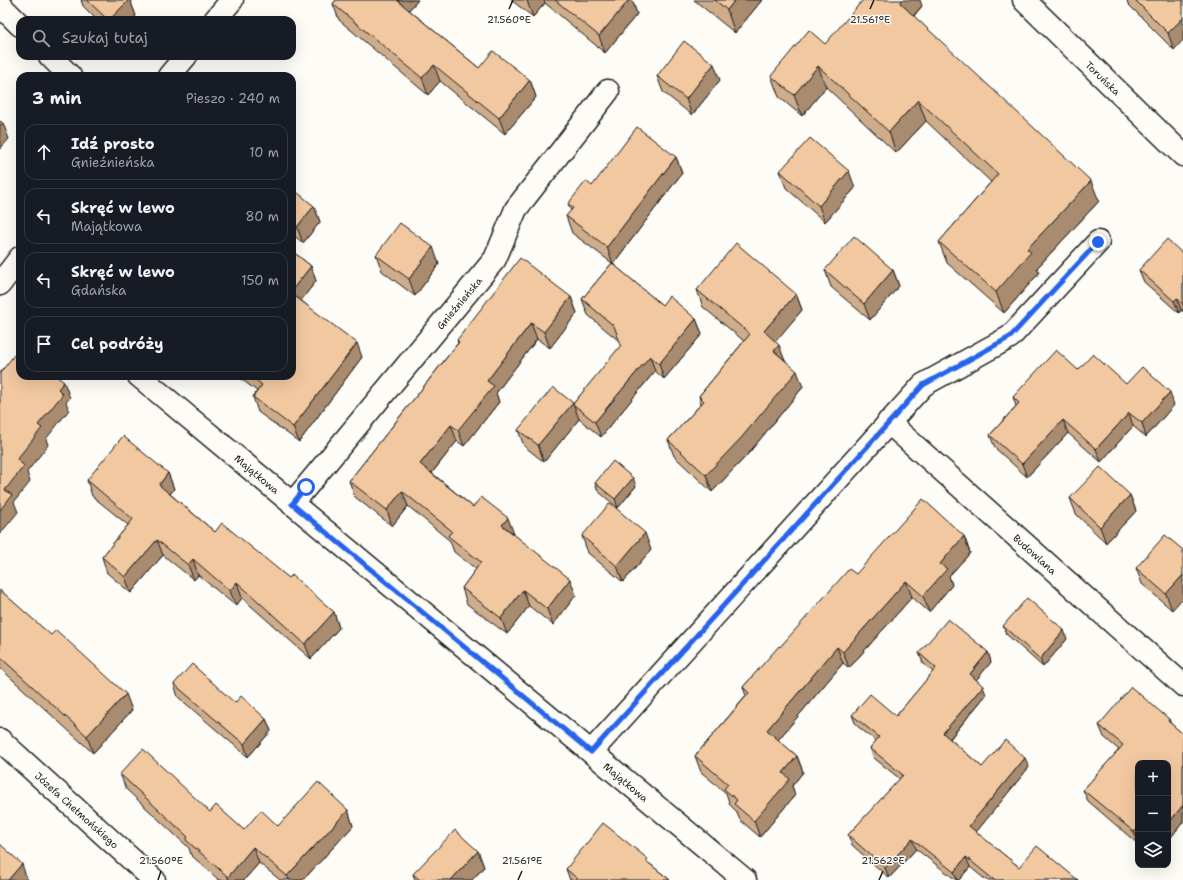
<!DOCTYPE html>
<html lang="pl">
<meta charset="utf-8">
<style>
body{margin:0;font-family:"Shantell Sans",sans-serif;background:#20242c;color:#f1f3f6}
.controls{position:absolute;right:12px;bottom:12px;display:grid;overflow:hidden;border-radius:8px;box-shadow:0 4px 16px #0002}
.controls button{width:36px;height:36px;display:grid;place-items:center;padding:0;border:0;border-bottom:1px solid #363941;background:#171b24;color:#f1f3f6;font:20px sans-serif}
.stop{position:absolute;width:12px;height:12px;margin:-9px;border:3px solid #2563eb;border-radius:50%;background:#fff}
.stop.end{background:#2563eb;border-color:#fff;box-shadow:0 1px 4px #0008}
.list{margin:0;padding:0;list-style:none}
h2{display:flex;justify-content:space-between;align-items:center;height:52px;margin:0;padding:0 16px;font-size:17px}
h2 small{font-size:13px;font-weight:400;color:#9ea1a6}
.list li{display:grid;grid-template-columns:26px 1fr auto;gap:12px;align-items:center;box-sizing:border-box;height:56px;margin:0 8px 8px;padding:0 8px;border:1px solid #363941;border-radius:12px}
.list b{display:block;font-size:15px;white-space:nowrap}
.list p{margin:0;font-size:13px;white-space:nowrap;color:#9ea1a6}
.list em{font-size:13px;font-style:normal;color:#9ea1a6}
.icon{flex:none;width:22px;height:22px;fill:none;stroke:currentColor;stroke-width:2;stroke-linecap:round;stroke-linejoin:round}
.map{position:relative;flex:none;width:1183px;height:880px;overflow:hidden}
.search{position:absolute;background:#171b24;box-shadow:0 4px 16px #0002;left:16px;top:16px;width:280px;height:44px;display:flex;align-items:center;gap:10px;box-sizing:border-box;padding:0 14px;border-radius:12px;color:#9ea1a6;font-size:15px}
.panel{position:absolute;background:#171b24;box-shadow:0 4px 16px #0002;left:16px;top:72px;width:280px;height:308px;border-radius:12px}
.map>svg:first-child{display:block}
</style>
<div class="map">
<svg width="1183" height="880" viewBox="0 0 1183 880">
<rect width="100%" height="100%" fill="#fdfcf7"/>
<filter id="ink" filterUnits="userSpaceOnUse"><feTurbulence type="fractalNoise" baseFrequency=".025" numOctaves="2"/><feDisplacementMap in="SourceGraphic" scale="8" xChannelSelector="R" yChannelSelector="G"/><feConvolveMatrix kernelMatrix="1 2 1 2 8 2 1 2 1" color-interpolation-filters="sRGB"/></filter>
<g filter="url(#ink)">
<g fill="none" stroke-linecap="round" stroke-linejoin="round">
<g stroke="#1c1c1c" stroke-width="25">
<path id="street" d="M1024,0L1183,155
M0,5L20,25
M50,56L70,76
M139,376L745,880
M888,422L1183,685
M292,504L495,259L516,209L608,91
M591,752L923,385L1010,337L1098,242"/>
</g>
<g stroke="#1c1c1c" stroke-width="25">
<path id="secondary" d="M215,20L232,0
M169,76L186,56
M0,284L20,258
M0,740L154,880"/>
</g>
<use href="#street" stroke="#fdfcf7" stroke-width="22"/>
<use href="#secondary" stroke="#fdfcf7" stroke-width="22"/>
</g>
<path fill="#cfac8a" stroke="#1c1c1c" d="M81,0H130L136,16L131,20H97L83,6Z
M336,0H418L409,10L479,68L530,80L536,97L505,134L440,81L428,95L339,20L333,4Z
M511,0H632L637,14L605,53L545,3L533,17Z
M694,0H762L735,33Z
M1127,0H1183L1174,50L1128,4Z
M922,6L914,16L1099,201L1037,268L1039,273L1004,313L947,263L939,242L991,182L926,121L896,153L826,87L802,116L779,97L771,76L825,44Z
M657,76L720,80L692,115L663,92Z
M676,157L682,173L613,264L662,305L696,319L702,334L664,379L655,371L601,437L579,419L544,462L524,446L518,430L573,404L621,346L619,341L588,315L582,299L612,263L572,233L566,216L571,211L568,204L592,186Z
M780,171L855,188L825,222L786,188Z
M292,191L314,206L320,222L303,243L292,234Z
M292,251L311,266L316,281L301,300L362,357L299,442L258,412L253,397L257,391L237,376H292Z
M1183,254V312L1181,310L1179,313L1144,282L1139,270Z
M376,255L439,264L415,296L382,271Z
M825,270H893L899,286L870,320L831,287Z
M697,290L796,294L802,310L775,341L785,361L803,387L748,454L712,492L674,456L668,440L701,404L699,396L744,341L703,307Z
M571,297L577,313L550,348L537,339L496,393L499,402L464,446L457,441L432,473L473,507L514,534L576,595L553,625L529,606L507,634L467,604L462,588L476,569L454,552L450,541L408,506L392,526L355,497L349,481L458,343L457,340Z
M1126,384L1174,405L1146,437L1133,426L1101,462L1068,433L1027,477L995,448L990,435L1016,406L1013,397Z
M168,473L174,489L170,494L215,532L289,578L334,612L339,628L311,659L242,598L236,606L198,575L194,580L163,555L131,593L107,573L102,557L128,525L92,496L87,480Z
M595,483L636,486L618,508L598,491Z
M1130,495L1136,511L1106,543L1076,514L1070,498Z
M582,536L651,550L623,582L588,553Z
M964,536L970,553L949,576L952,585L929,612L912,597L849,668L843,663L778,740L797,756L803,772L792,786L795,795L760,837L740,820L736,811L730,805L726,793L701,772L695,756L746,696L743,687L780,647L856,574Z
M1183,550L1172,610L1142,584L1136,568Z
M0,590L132,710L93,753L0,668Z
M1003,626L1067,639L1043,667L1006,634Z
M988,652L991,662L976,680L986,695L950,739L982,767H1029L976,832L1019,867L1078,880H986L970,867L959,880H956L916,849L889,878L852,845L848,835L900,779L874,758L870,748L876,741L856,725L852,715L896,716L933,672L923,663L919,653Z
M174,684L235,703L266,719L271,731L248,757L178,697Z
M1169,719L1171,724L1183,734V822L1168,841V763H1138V844L1088,801L1083,790L1119,750L1104,737L1099,725Z
M120,774L210,812L244,830L278,826L348,810L353,826L303,880H280L259,863L244,880H219L191,855L189,848L126,789Z
M478,851L484,867L472,880H415L413,874Z
M650,864L670,880H570L566,869Z"/>
<path fill="#a98c70" stroke="#1c1c1c" d="M129,0H130L136,16L131,20H109Z
M398,0H418L403,17L398,1Z
M528,0H544L545,3L533,17L527,1Z
M629,0H632L637,14L605,53L599,36Z
M735,0H762L735,33L727,10Z
M902,0H920L922,6L907,23L900,3Z
M1183,18V40L1174,50L1168,33Z
M714,64L720,80L692,115L686,99Z
M434,65L440,81L428,95L422,78Z
M818,66L826,87L802,116L794,95Z
M530,80L536,97L505,134L499,118Z
M918,100L926,121L896,153L889,132Z
M3,123L9,139L0,149V126Z
M676,157L682,173L613,264L607,247Z
M849,171L855,188L825,222L819,206Z
M1091,181L1099,201L1037,268L1039,273L1004,313L996,292L1027,249Z
M314,206L320,222L303,243L297,227Z
M433,247L439,264L415,296L409,279Z
M311,266L316,281L296,307L292,298V290Z
M893,270L899,286L870,320L864,304Z
M796,294L802,310L770,348L764,331Z
M571,297L577,313L550,348L544,332Z
M1177,298L1181,310L1179,313L1174,301Z
M696,319L702,334L664,379L659,364Z
M531,323L537,339L496,393L499,402L464,446L458,430L487,381Z
M357,343L362,357L299,442L293,427Z
M779,345L785,361L774,351Z
M650,356L655,371L601,437L595,422Z
M797,371L803,387L748,454L712,492L706,475Z
M64,382L70,398L66,402L69,410L46,439L48,445L27,472L30,482L14,502L18,512L0,534V510L5,490L17,459L38,425L58,389Z
M1170,392L1174,405L1146,437L1142,423Z
M573,403L579,419L544,462L538,445Z
M1129,413L1133,426L1101,462L1096,449Z
M1063,420L1068,433L1027,477L1022,464Z
M451,425L457,441L426,480L420,464Z
M168,473L174,489L164,501L159,485Z
M633,478L636,486L618,508L615,499Z
M402,491L408,506L392,526L387,510Z
M1130,495L1136,511L1106,543L1100,527Z
M508,518L514,534L502,525Z
M645,533L651,550L623,582L617,566Z
M964,536L970,553L949,576L952,585L929,612L923,596L940,564Z
M157,540L163,555L131,593L125,577Z
M193,559L198,575L194,580L188,565Z
M1183,575V598L1172,610L1166,594Z
M570,579L576,595L553,625L547,609Z
M906,581L912,597L849,668L843,652Z
M237,582L242,598L236,606L230,591Z
M523,590L529,606L507,634L501,618Z
M334,612L339,628L311,659L305,644Z
M1064,630L1067,639L1043,667L1040,659Z
M837,647L843,663L773,746L767,730Z
M988,652L991,662L973,684L970,674Z
M983,686L986,695L946,743L943,733Z
M126,694L132,710L93,753L87,736Z
M266,719L271,731L248,757L244,744Z
M797,756L803,772L792,786L795,795L760,837L754,821L783,773Z
M1025,758L1029,767L973,836L969,826Z
M1183,805V822L1168,841V824Z
M348,810L353,826L303,880H289L287,876Z
M1138,828V843L1134,832Z
M912,839L916,849L889,878L885,868Z
M253,847L259,863L244,880H229L228,877Z
M478,851L484,867L472,880H451Z
M966,857L970,867L959,880H957L954,872Z
M22,864L27,880H8Z"/>
<path fill="#f1c8a0" stroke="#1c1c1c" d="M87,0H129L109,20H108Z
M336,0H398V1L479,68L493,51L530,80L499,118L434,65L422,78L333,4Z
M555,0H629L599,36Z
M715,0H735L727,10Z
M863,0H902L900,3L1091,181L1027,249L1031,252L996,292L939,242L998,174L918,100L889,132L818,66L794,95L771,76L809,30L825,44Z
M1135,0H1183V18L1168,33Z
M684,41L714,64L686,99L657,76Z
M0,121L3,123L0,126Z
M637,127L676,157L607,247L566,216L573,208L568,204L586,181L592,186Z
M810,138L849,171L819,206L780,171Z
M293,189L314,206L297,227L292,222V191Z
M400,223L433,247L409,279L376,255Z
M854,236L893,270L864,304L825,270Z
M1167,239L1183,254V304L1177,298L1174,301L1139,270Z
M736,243L796,294L764,331L779,345L774,351L797,371L742,437L706,475L668,440L704,401L699,396L750,334L697,290Z
M292,251L311,266L292,290Z
M520,258L571,297L544,332L531,323L487,381L494,386L458,430L451,425L420,464L473,507L481,497L508,518L502,525L570,579L547,609L523,590L501,618L462,588L481,562L448,536L452,531L402,491L387,510L349,481L459,342L457,340Z
M612,263L662,305L669,296L696,319L659,364L650,356L595,422L573,404L621,345L614,326L582,299Z
M292,294L357,343L293,427L253,397L262,385L251,376H292Z
M1056,350L1078,370L1093,354L1126,384L1142,367L1170,392L1142,423L1129,413L1096,449L1063,420L1022,464L990,435L1019,403L1013,397Z
M20,352V376H56L64,382L58,389L63,394L38,425L42,428L17,459L24,466L5,490L12,495L0,510V373L15,354L17,355Z
M553,387L573,403L538,445L518,430Z
M123,436L168,473L159,485L215,532L222,523L289,578L292,575L334,612L305,644L237,582L230,591L193,559L188,565L157,540L125,577L102,557L133,519L87,480Z
M613,461L633,478L615,499L595,483Z
M1100,467L1130,495L1100,527L1070,498Z
M923,499L964,536L940,564L947,569L923,596L906,581L843,652L837,647L767,730L797,756L783,773L790,779L754,821L734,804L737,800L724,789L728,784L695,756L749,693L743,687L779,646L780,647L849,569L856,574Z
M610,503L645,533L617,566L582,536Z
M1165,535L1183,550V575L1166,594L1136,568Z
M0,590L51,635L56,630L126,694L87,736L0,657Z
M1027,598L1064,630L1040,659L1003,626Z
M948,619L988,652L970,674L983,686L943,733L982,767L1005,740L1025,758L969,826L1019,867L1037,846L1078,880H994L966,857L954,872L912,839L885,868L848,835L903,775L870,748L879,737L852,715L870,694L896,716L936,668L919,653Z
M192,664L235,703L241,696L266,719L244,744L174,684Z
M1131,687L1169,719L1168,721L1183,734V805L1168,824V763H1138V828L1134,832L1083,790L1123,745L1099,725Z
M143,749L210,812L216,805L244,830L261,810L278,826L318,782L348,810L287,876L253,847L228,877L186,840L188,837L120,774Z
M603,823L648,859L646,861L670,880H579L566,869Z
M455,830L478,851L451,880H420L413,874Z
M0,844L22,864L8,880H0Z"/>
</g>
<g fill="none" stroke-linecap="round" stroke-linejoin="round" filter="url(#ink)">
<path stroke="#2563eb" stroke-width="5" d="M306,487L292,504L591,752L923,385L1010,337L1098,242"/>
</g>
<path fill="none" stroke="#1c1c1c" stroke-width="1.5" d="M509,9L513,0M870,9L874,0M158,880L161,871M518,880L522,871M879,880L883,871"/>
<g text-anchor="middle" stroke-width="3" stroke-linejoin="round" paint-order="stroke">
<g font-size="10" fill="#1c1c1c" stroke="#fdfcf7">
<text transform="translate(1103 78) rotate(44)" y="4">Toruńska</text>
<text transform="translate(459 303) rotate(-50)" y="4">Gnieźnieńska</text>
<text transform="translate(257 474) rotate(40)" y="4">Majątkowa</text>
<text transform="translate(1035 554) rotate(42)" y="4">Budowlana</text>
<text transform="translate(626 782) rotate(40)" y="4">Majątkowa</text>
<text transform="translate(77 810) rotate(42)" y="4">Józefa Chełmońskiego</text>
</g>
</g>
<g font-size="10" text-anchor="middle" fill="#1c1c1c" stroke="#fdfcf7" stroke-width="3" stroke-linejoin="round" paint-order="stroke">
<text x="870" y="23">21.561°E</text>
<text x="509" y="23">21.560°E</text>
<text x="161" y="864">21.560°E</text>
<text x="522" y="864">21.561°E</text>
<text x="883" y="864">21.562°E</text>
</g>
</svg>
<div class="controls">
<button>+</button>
<button>−</button>
<button><svg class="icon" aria-label="layers" viewBox="0 0 24 24"><path d="M12 4l9 5-9 5-9-5zM3 14l9 5 9-5"/></svg></button>
</div>
<div class="stop" style="left:306px;top:487px"></div>
<div class="stop end" style="left:1098px;top:242px"></div>
<div class="search"><svg class="icon" aria-label="search" viewBox="0 0 24 24"><circle cx="10" cy="10" r="6"/><path d="M15 15l6 6"/></svg>Szukaj tutaj</div>
<section class="panel">
<h2>3 min<small>Pieszo · 240 m</small></h2>
<ul class="list">
<li><svg class="icon" aria-label="ahead" viewBox="0 0 24 24"><path d="M12 20V5M6 11l6-6 6 6"/></svg><div><b>Idź prosto</b><p>Gnieźnieńska</p></div><em>10 m</em></li>
<li><svg class="icon" aria-label="left" viewBox="0 0 24 24"><path d="M17 20v-9H6M10 6l-5 5 5 5"/></svg><div><b>Skręć w lewo</b><p>Majątkowa</p></div><em>80 m</em></li>
<li><svg class="icon" aria-label="left" viewBox="0 0 24 24"><path d="M17 20v-9H6M10 6l-5 5 5 5"/></svg><div><b>Skręć w lewo</b><p>Gdańska</p></div><em>150 m</em></li>
<li><svg class="icon" aria-label="arrive" viewBox="0 0 24 24"><path d="M6 21V4h12l-3 4 3 4H6"/></svg><div><b>Cel podróży</b></div></li>
</ul>
</section>
</div>
